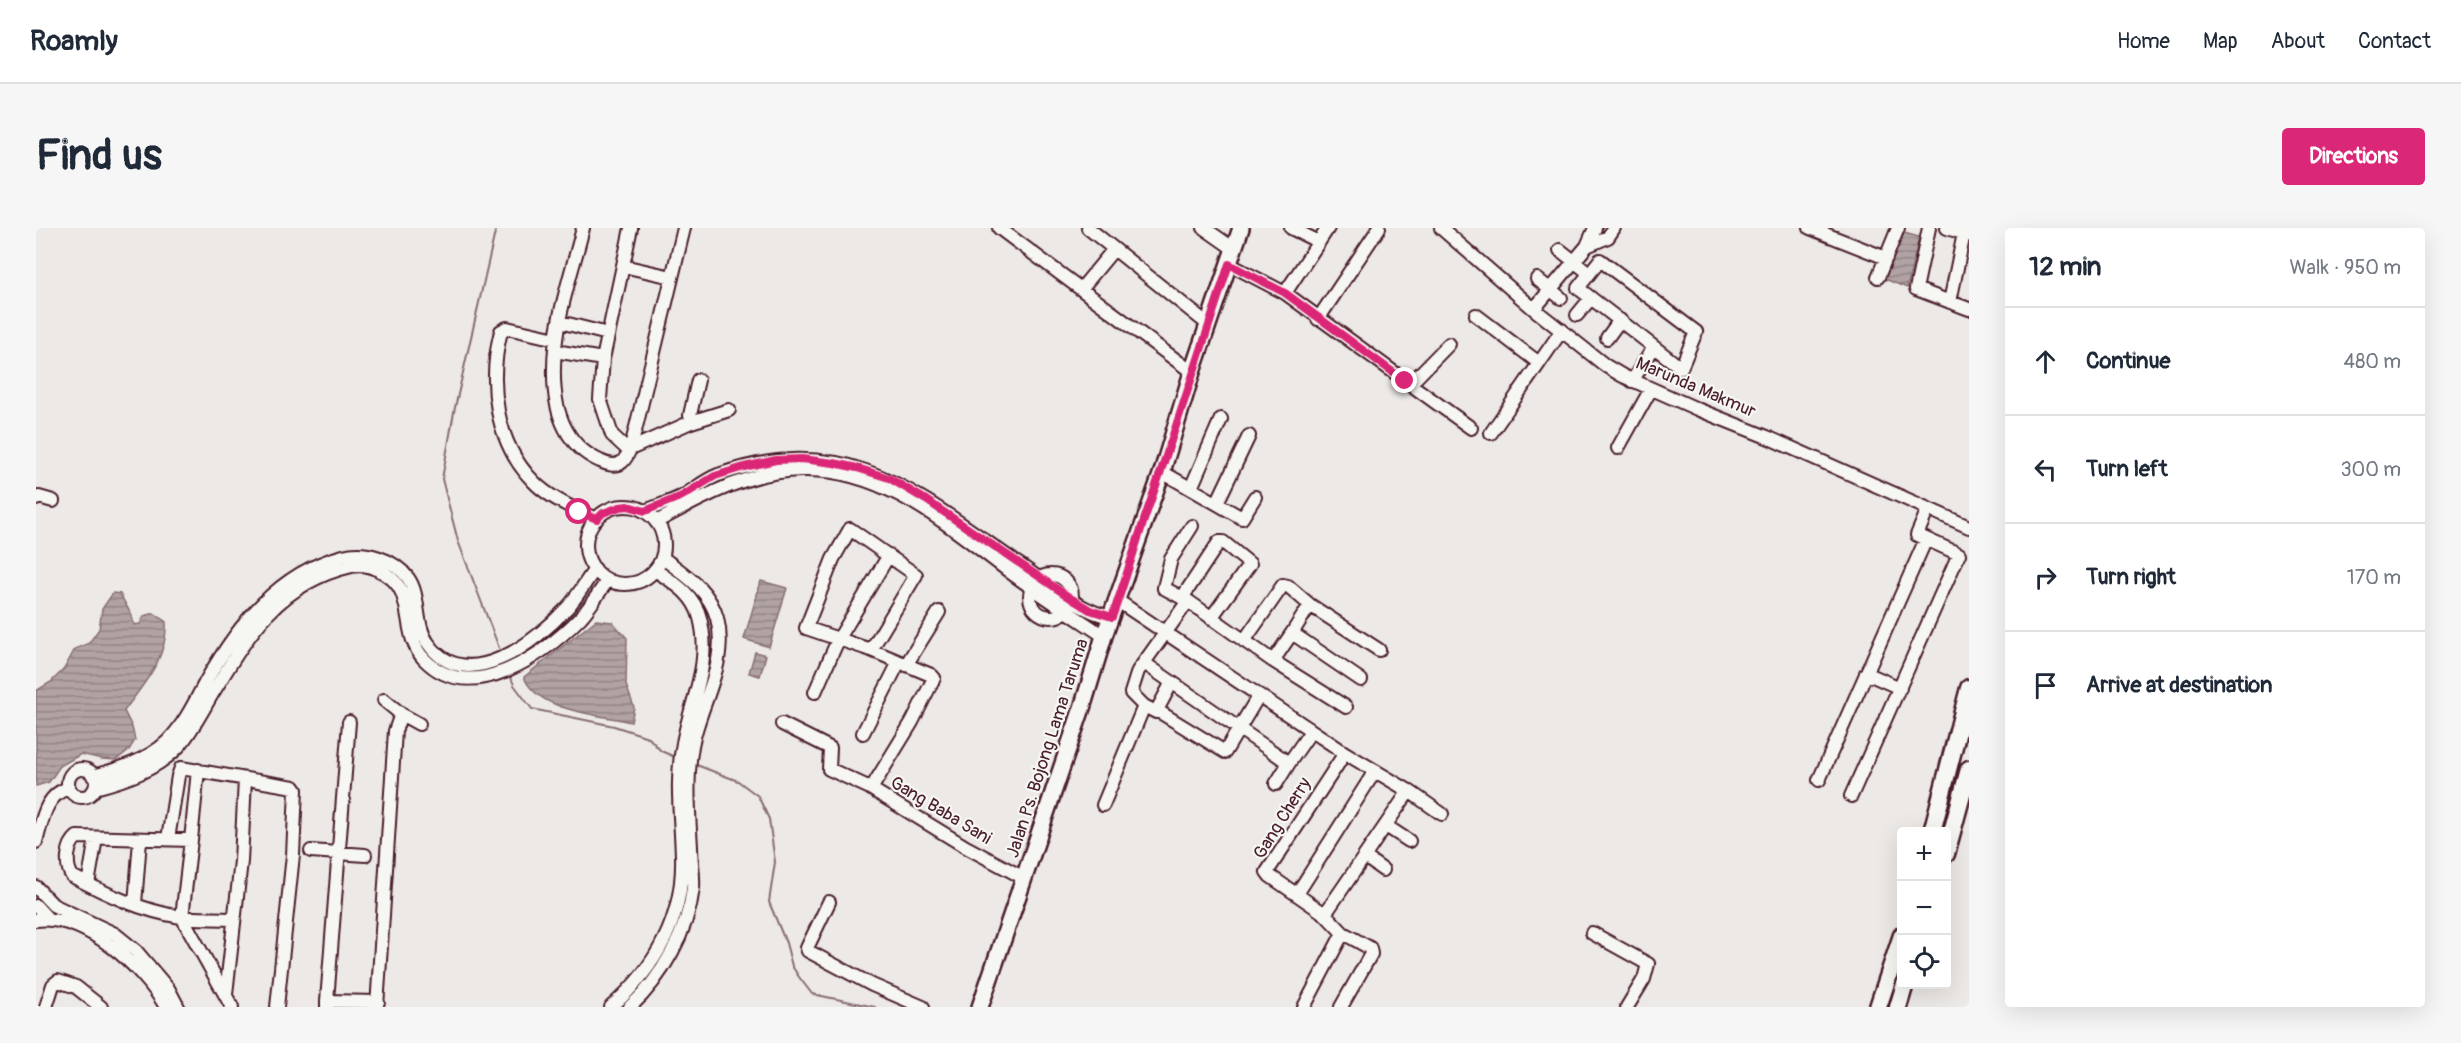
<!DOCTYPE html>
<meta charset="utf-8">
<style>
body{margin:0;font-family:Pangolin,sans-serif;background:#f6f6f7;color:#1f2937}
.controls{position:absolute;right:18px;bottom:18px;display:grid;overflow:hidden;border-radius:6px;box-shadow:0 6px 24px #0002}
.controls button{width:54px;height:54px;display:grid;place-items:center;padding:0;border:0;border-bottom:2px solid #e0e1e3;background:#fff;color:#1f2937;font:30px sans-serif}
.stop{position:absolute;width:18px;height:18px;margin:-14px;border:4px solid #db2777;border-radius:50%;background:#fff}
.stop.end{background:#db2777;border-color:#fff;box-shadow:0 2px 6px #0008}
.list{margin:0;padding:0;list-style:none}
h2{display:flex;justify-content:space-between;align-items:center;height:78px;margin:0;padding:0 24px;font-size:26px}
h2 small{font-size:20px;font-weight:400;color:#747a83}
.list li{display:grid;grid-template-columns:39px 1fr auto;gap:18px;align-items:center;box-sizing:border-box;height:108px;padding:0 24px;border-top:2px solid #e0e1e3}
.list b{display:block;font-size:22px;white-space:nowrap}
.list em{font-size:20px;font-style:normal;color:#747a83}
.icon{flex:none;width:33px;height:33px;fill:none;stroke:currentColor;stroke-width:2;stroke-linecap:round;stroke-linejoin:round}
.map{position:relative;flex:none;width:1933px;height:779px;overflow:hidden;border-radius:6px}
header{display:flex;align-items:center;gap:36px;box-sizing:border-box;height:84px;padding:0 30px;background:#fff;border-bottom:2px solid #e0e1e3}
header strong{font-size:28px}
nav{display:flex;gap:33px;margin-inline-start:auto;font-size:21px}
.intro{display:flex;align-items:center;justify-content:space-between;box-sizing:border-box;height:144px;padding:0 36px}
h1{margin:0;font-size:42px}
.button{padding:15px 27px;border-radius:6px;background:#db2777;color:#fff;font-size:21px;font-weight:700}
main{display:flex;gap:36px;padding:0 36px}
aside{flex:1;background:#fff;border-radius:6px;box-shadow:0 6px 24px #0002}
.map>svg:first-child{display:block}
</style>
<header>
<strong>Roamly</strong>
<nav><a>Home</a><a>Map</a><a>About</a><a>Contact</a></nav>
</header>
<div class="intro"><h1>Find us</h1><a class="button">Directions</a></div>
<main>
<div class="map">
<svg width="1933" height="779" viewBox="0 0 1933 779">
<defs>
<pattern id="water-rules" width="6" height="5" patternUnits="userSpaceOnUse" patternTransform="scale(1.5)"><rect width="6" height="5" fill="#b1a2a3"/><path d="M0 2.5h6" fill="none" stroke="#928385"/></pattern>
</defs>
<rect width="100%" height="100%" fill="#ece9e6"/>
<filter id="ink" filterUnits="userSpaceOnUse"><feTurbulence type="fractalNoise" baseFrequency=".0167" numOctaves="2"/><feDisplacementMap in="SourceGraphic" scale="12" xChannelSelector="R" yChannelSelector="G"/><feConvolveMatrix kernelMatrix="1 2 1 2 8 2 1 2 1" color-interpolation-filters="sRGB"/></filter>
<g filter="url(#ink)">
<path fill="url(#water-rules)" stroke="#886e73" stroke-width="1.5" d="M1868,5L1883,9L1871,60L1849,51Z
M725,353L751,360L733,419L708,411Z
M77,365L84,366L96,388L98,397L104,396L108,388L118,385L130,394C132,430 108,455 88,483L96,499L99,512L93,522L80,532L66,531L45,526L24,538L13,554L0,558V463L15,454L28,441L39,421L53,415L63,401L66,381Z
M560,392L576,394L591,410L590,457L598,479L595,494C562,486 502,484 488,449Z
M719,424L730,427L724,448L713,445Z"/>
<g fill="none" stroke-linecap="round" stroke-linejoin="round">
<path stroke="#886e73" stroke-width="2" d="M460,0L418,184L406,251L422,313L465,425
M474,447L478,457L496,481L578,498L612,509L625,523L639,529
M658,536L702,553L722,568L733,591L739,634L733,674L750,715L756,738L763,749L776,766L839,779"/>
<g stroke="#4a1f2b" stroke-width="16">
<path id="minor" d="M547,0C536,45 518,93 518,140C517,178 526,216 564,233C570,236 580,239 586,234C595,226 598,206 601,195L648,0
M595,0L567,131L564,171L576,207L592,222L655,194L693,182
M963,0L1156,144
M1052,0L1173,97
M1168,0L1198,21
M1255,0L1283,14
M1405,0L1498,81L1570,138L1587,148L1661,181L1731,209L1933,299
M1774,0L1850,30
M1893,0L1880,61L1933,81
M1911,0L1933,7
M1551,18L1572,9L1578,0
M1524,22L1548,41
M1564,32L1660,104L1645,140L1542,60Z
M1193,36L1249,65L1374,156L1413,116
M587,38L636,49
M1842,49L1862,0
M1501,51L1525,70
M1045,61L1078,21
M1249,65L1292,0
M1914,74L1928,5
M1498,81L1551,18L1559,0
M1440,87L1503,135
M1541,87L1555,70
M1282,91L1343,0
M524,94L572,106
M1571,110L1584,92
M520,111L471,100L465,103C452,154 459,215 498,254C512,269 542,283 561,291
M519,123L567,131
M1596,153L1618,119
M1374,156L1435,200
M655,194L654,187L662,152
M1455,205L1526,102
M1582,220L1615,161
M1126,244L1206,290L1219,269
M1155,260L1185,191
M0,271L3,269L17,273
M1181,275L1213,208
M550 317a39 39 0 1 1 78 0a39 39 0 1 1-78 0Z
M609,283C621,278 635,274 647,268C659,261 669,252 682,247C812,202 880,265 981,335C1007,352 1045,385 1076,389
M620,294C667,269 710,244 765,242C849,239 915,300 978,347C1007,368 1038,388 1068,408
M1156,298L1135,331L1128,360L1152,373L1237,433L1310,479
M994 368a21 21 0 1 1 42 0a21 21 0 1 1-42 0Z
M1146,370L1183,314H1187L1214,336L1175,390
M1082,373L1309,525L1373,563L1406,586
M1256,405L1274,377L1343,422
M1208,413L1247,357L1252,358L1274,377
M835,422L880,347L814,301L797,331L770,400L835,422L895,447L898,450L876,494L835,561
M1237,433L1256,405L1325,452
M1108,435L1253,535L1275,503
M870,437L903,384
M1830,445L1864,460
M1136,454L1120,484L1108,478L1095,465L1102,443L1152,373
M779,464L802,412L853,327
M1122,483L1189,524L1223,467
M365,486L383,496
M746,496L794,520L793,541L832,559L930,619L988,650
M827,505L863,434
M32 555a14 14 0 1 1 28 0a14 14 0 1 1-28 0Z
M57,548C84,541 110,533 131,514C148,497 159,474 170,453C202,397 242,345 307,328C329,322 358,331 372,350C385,368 378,396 392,415C430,470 501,413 532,379C542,368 550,353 559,341
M1783,552L1890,311
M1240,556L1253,535
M59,560C89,552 121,542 143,518C155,504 165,485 175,468C211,408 241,355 316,338C332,334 354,345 363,359C376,379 368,410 388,431C435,480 509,426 545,389C555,378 563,364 572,352
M1815,568L1923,326L1881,307L1892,281
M1067,577L1108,478
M1350,598L1373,613
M132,611L142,548L145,540L258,559L260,562L257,627L241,779
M155,612L162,542
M0,614C6,594 9,566 33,560
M275,623L329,627
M1329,629L1347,642
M52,656L60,610
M0,659L17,677L79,706L100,723L133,762L142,779
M1261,666L1339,543
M793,674L771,720L772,723L836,757L887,779
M99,676L104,612
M0,678L12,691
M1289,686L1373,563
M0,692C50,686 107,739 130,779
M1556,705L1612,736L1608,751L1591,779
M190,766L205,633L209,551
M291,773L313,494
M10,779L17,757L22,753L40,759L65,779
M196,779L146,689L155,612L41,609C31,617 29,637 36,648C70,666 106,683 145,689C162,691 179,690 196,691
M291,779V773L342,774
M341,779L359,503L365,486L348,472
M575,779C620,740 648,689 646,628C645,589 639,554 647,515C655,471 676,436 664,390C658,366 638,355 619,342
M594,779C626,750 652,703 657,660C658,647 655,632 655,619C653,585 650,551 656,518C664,475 693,436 681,390C673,361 649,347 627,330
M1268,779L1307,705
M1305,779L1335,726L1334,720L1307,705L1289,686L1234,648L1231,644L1309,525"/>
</g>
<g stroke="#4a1f2b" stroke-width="20">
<path id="major" d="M944,779L1047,477L1068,408L1126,244L1156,144L1205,0"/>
</g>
<g stroke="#4a1f2b" stroke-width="21">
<path id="highway" d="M1896,604L1933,460
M1910,626L1933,541
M1842,779L1866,707
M1862,779L1869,756"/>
</g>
<use href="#minor" stroke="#f6f6f2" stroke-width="12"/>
<use href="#major" stroke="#f6f6f2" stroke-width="15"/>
<use href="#highway" stroke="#f6f6f2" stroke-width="16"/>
</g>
</g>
<g fill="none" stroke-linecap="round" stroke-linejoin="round" filter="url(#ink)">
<path stroke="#db2777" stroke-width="8" d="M543,284L561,291L567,285L584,279L592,278L609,283L646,268L679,248L708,239L740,232L766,231L798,235L821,240L853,250L890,272L1036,371L1054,382L1076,389C1090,351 1101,311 1115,272C1142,194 1167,115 1193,36L1249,65L1369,153"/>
</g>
<g text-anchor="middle" stroke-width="4.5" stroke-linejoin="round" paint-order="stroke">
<g font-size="18" fill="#4a1f2b" stroke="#f6f6f2">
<text transform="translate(1660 159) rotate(23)" y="6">Marunda Makmur</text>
<text transform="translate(1011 520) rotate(-72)" y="6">Jalan Ps. Bojong Lama Taruma</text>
<text transform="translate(905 582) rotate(31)" y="6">Gang Baba Sani</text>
<text transform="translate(1246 590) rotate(-58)" y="6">Gang Cherry</text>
</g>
</g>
</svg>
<div class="controls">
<button>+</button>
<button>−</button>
<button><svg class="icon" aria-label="locate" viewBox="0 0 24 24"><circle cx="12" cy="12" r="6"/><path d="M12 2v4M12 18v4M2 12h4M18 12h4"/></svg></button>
</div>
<div class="stop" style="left:543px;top:284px"></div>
<div class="stop end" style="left:1369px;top:153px"></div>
</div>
<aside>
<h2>12 min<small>Walk · 950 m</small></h2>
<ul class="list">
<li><svg class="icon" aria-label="ahead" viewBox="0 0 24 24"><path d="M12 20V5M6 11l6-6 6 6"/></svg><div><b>Continue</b></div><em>480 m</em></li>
<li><svg class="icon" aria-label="left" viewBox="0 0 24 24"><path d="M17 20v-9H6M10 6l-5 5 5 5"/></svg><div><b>Turn left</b></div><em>300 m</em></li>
<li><svg class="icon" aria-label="right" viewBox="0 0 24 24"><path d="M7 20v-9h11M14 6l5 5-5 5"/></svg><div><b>Turn right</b></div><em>170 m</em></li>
<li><svg class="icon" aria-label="arrive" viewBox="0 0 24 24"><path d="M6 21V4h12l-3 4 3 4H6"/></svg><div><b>Arrive at destination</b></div></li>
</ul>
</aside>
</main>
